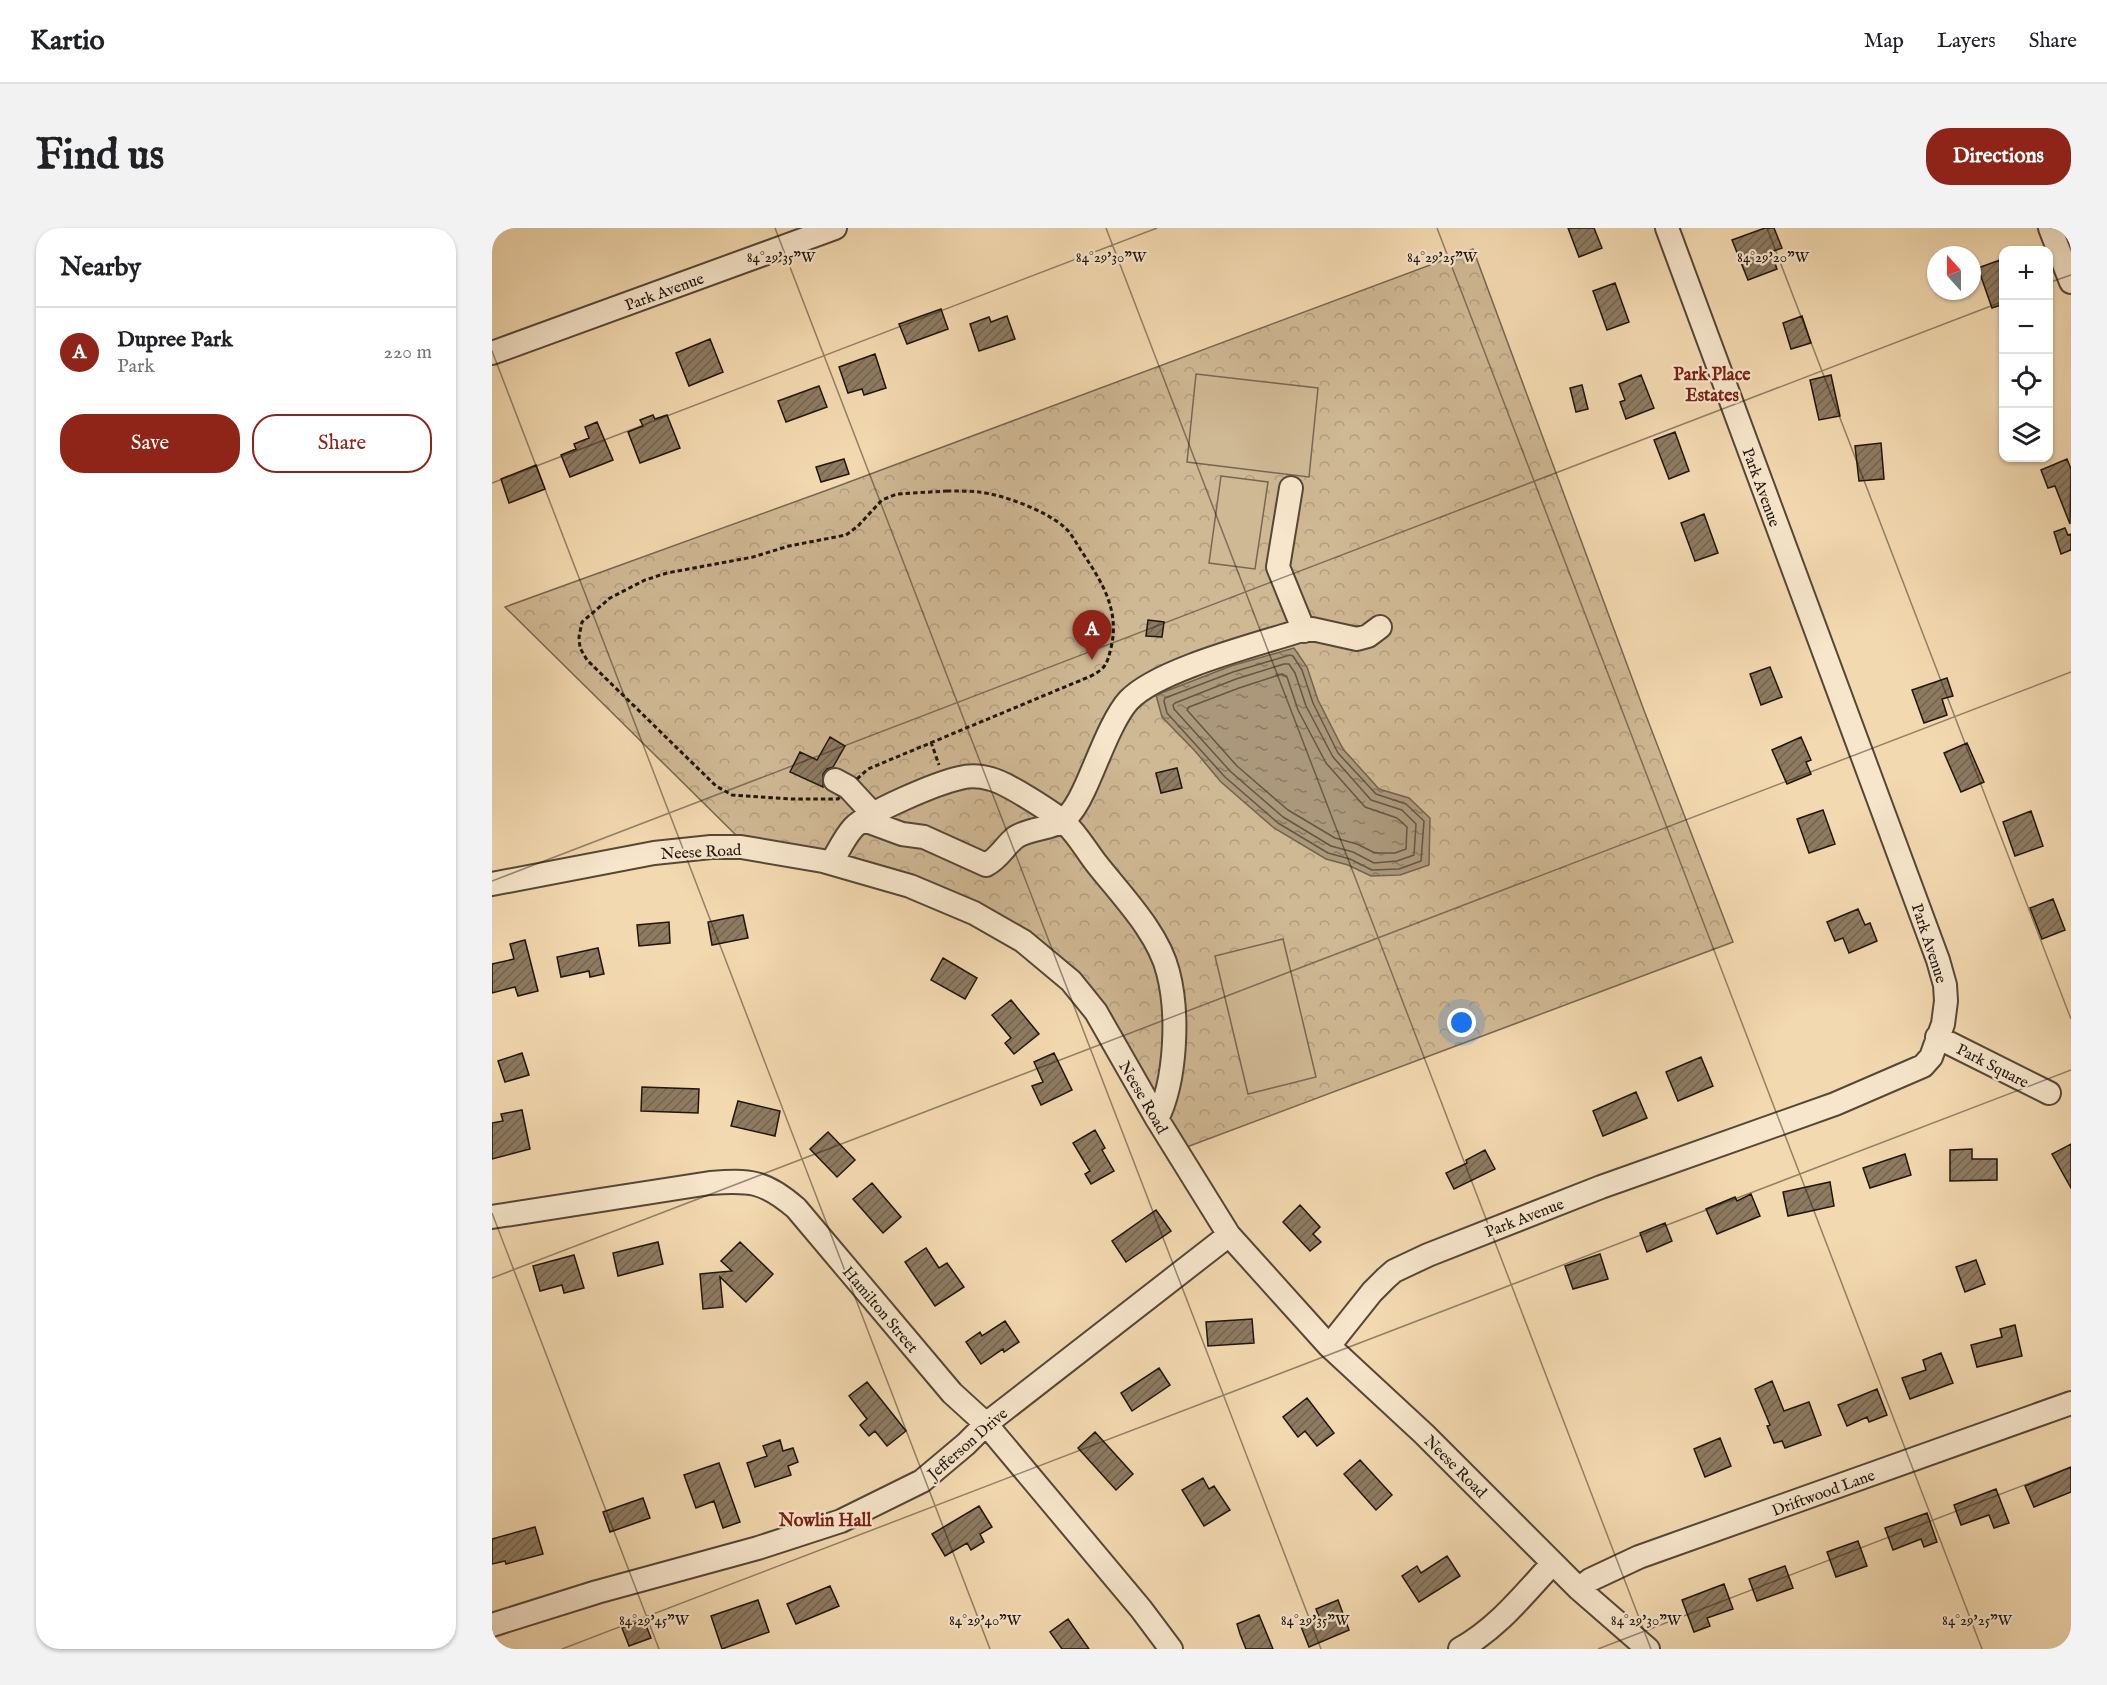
<!DOCTYPE html>
<meta charset="utf-8">
<style>
body{margin:0;font-family:"IM FELL English",serif;background:#f2f2f2;color:#202124}
.controls{position:absolute;right:18px;top:18px;display:grid;overflow:hidden;border-radius:12px;box-shadow:0 2px 4px #0004}
.controls button{width:54px;height:54px;display:grid;place-items:center;padding:0;border:0;border-bottom:2px solid #e0e0e0;background:#fff;color:#202124;font:30px sans-serif}
.compass{position:absolute;left:1435px;top:18px;width:54px;height:54px;border-radius:50%;background:#fff;box-shadow:0 2px 4px #0004;rotate:339deg}
.you{position:absolute;left:970px;top:795px;width:21px;height:21px;margin:-15px;border:4px solid #fff;border-radius:50%;background:#1a73e8;box-shadow:0 0 0 9px #1a73e833}
.badge{display:grid;place-items:center;width:39px;height:39px;border-radius:50%;background:#8f2418;color:#fff;font-size:20px;font-weight:700}
.pin{position:absolute;translate:-50% -50px;filter:drop-shadow(0 2px 3px #0008)}
.pin::after{content:'';position:absolute;top:32px;width:21px;height:18px;background:inherit;clip-path:polygon(0 0,100% 0,50% 100%)}
.list{margin:0;padding:0;list-style:none}
h2{display:flex;justify-content:space-between;align-items:center;height:78px;margin:0;padding:0 24px;font-size:26px}
h2 small{font-size:20px;font-weight:400;color:#757577}
.list li{display:grid;grid-template-columns:39px 1fr auto;gap:18px;align-items:center;box-sizing:border-box;height:90px;padding:0 24px;border-top:2px solid #e0e0e0}
.list b{display:block;font-size:22px;white-space:nowrap}
.list p{margin:0;font-size:20px;white-space:nowrap;color:#757577}
.list em{font-size:20px;font-style:normal;color:#757577}
.actions{display:flex;gap:12px;padding:18px 24px}
.actions a{flex:1;padding:14px 0;border:2px solid #8f2418;border-radius:24px;text-align:center;font-size:21px;color:#8f2418}
.actions .main{background:#8f2418;color:#fff}
.icon{flex:none;width:33px;height:33px;fill:none;stroke:currentColor;stroke-width:2;stroke-linecap:round;stroke-linejoin:round}
.map{position:relative;flex:none;width:1579px;height:1421px;overflow:hidden;border-radius:24px}
header{display:flex;align-items:center;gap:36px;box-sizing:border-box;height:84px;padding:0 30px;background:#fff;border-bottom:2px solid #e0e0e0}
header strong{font-size:28px}
nav{display:flex;gap:33px;margin-inline-start:auto;font-size:21px}
.intro{display:flex;align-items:center;justify-content:space-between;box-sizing:border-box;height:144px;padding:0 36px}
h1{margin:0;font-size:42px}
.button{padding:15px 27px;border-radius:24px;background:#8f2418;color:#fff;font-size:21px;font-weight:700}
main{display:flex;gap:36px;padding:0 36px}
aside{flex:1;background:#fff;border-radius:24px;box-shadow:0 2px 4px #0004}
.map>svg:first-child{display:block}
</style>
<header>
<strong>Kartio</strong>
<nav><a>Map</a><a>Layers</a><a>Share</a></nav>
</header>
<div class="intro"><h1>Find us</h1><a class="button">Directions</a></div>
<main>
<aside>
<h2>Nearby<small></small></h2>
<ul class="list">
<li><span class="badge">A</span><div><b>Dupree Park</b><p>Park</p></div><em>220 m</em></li>
</ul>
<div class="actions"><a class="main">Save</a><a>Share</a></div>
</aside>
<div class="map">
<svg width="1579" height="1421" viewBox="0 0 1579 1421">
<defs>
<pattern id="forest-crowns" width="20" height="18" patternUnits="userSpaceOnUse" patternTransform="scale(1.5)"><rect width="20" height="18" fill="#cfb894"/><path d="M2 6a3 3 0 1 1 6 0M12 15a3 3 0 1 1 6 0" fill="none" stroke="#b19d7e"/></pattern>
<pattern id="water-ripples" width="26" height="14" patternUnits="userSpaceOnUse" patternTransform="scale(1.5)"><rect width="26" height="14" fill="#ab9779"/><path d="M2 4q2-2 4 0t4 0M15 11q2-2 4 0t4 0" fill="none" stroke="#8b7a62"/></pattern>
<pattern id="building-hatch" width="6" height="6" patternUnits="userSpaceOnUse" patternTransform="scale(1.5)"><rect width="6" height="6" fill="#8e7b62"/><path d="M-1 1l2-2M0 6l6-6M5 7l2-2" fill="none" stroke="#74644f"/></pattern>
</defs>
<rect width="100%" height="100%" fill="#f3d9b0"/>
<filter id="stains"><feTurbulence type="fractalNoise" baseFrequency=".00333" numOctaves="4"/><feColorMatrix values="0 0 0 0 .2 0 0 0 0 .09 0 0 0 0 .02 0 0 0 .5 -.17"/></filter>
<radialGradient id="worn" r=".72"><stop offset=".6" stop-color="#630" stop-opacity="0"/><stop offset="1" stop-color="#630" stop-opacity=".3"/></radialGradient>
<path fill="url(#forest-crowns)" stroke="#786751" stroke-width="1.5" d="M981,21L1153,485L1241,714L692,920L584,745L547,712L512,690L429,651L381,635L336,623L244,607L13,379L341,260Z"/>
<path fill="#cfb894" stroke="#786751" stroke-width="1.5" d="M704,146L826,160L817,249L695,234Z
M729,248L776,254L763,341L717,335Z
M791,711L824,849L756,866L723,728Z"/>
<path fill="url(#water-ripples)" stroke="#73634e" stroke-width="1.5" d="M802,420L815,439L826,472L851,521L887,561L917,570L938,590L937,637L908,647L879,648L856,637L834,631L782,600L729,554L703,523L670,489L664,467L739,438Z"/>
<g fill="none" stroke-linecap="round" stroke-linejoin="round">
<path stroke="#665644" stroke-width="1.5" d="M798,427L801,428L810,442L821,475L846,525L884,566L914,576L932,593L929,633L907,641L880,642L858,631L836,625L786,595L733,549L675,485L672,473L673,470L741,444Z
M792,436H797L803,445L814,478L841,529L879,572L910,582L924,596L922,627L905,633L882,635L861,624L839,618L791,589L739,544L682,481L681,477L683,475L744,451Z
M790,446L795,449L806,482L834,535L873,579L905,590L915,599L914,621L903,625H883L865,616L843,610L796,582L745,538L695,482L697,479L747,460Z"/>
</g>
<path fill="url(#building-hatch)" stroke="#20160e" stroke-width="1.5" d="M1076,0H1102L1110,20L1087,29Z
M1273,0H1282L1290,20L1279,24L1285,41L1256,52L1240,12Z
M1508,32L1512,43V76L1500,80L1486,40Z
M1123,55L1137,94L1115,102L1101,63Z
M449,81L456,101L415,116L407,96Z
M515,88L523,111L487,123L478,96L497,89L499,94Z
M1310,88L1319,115L1299,121L1291,95Z
M218,111L231,144L197,158L184,125Z
M383,126L394,160L372,167L370,161L356,165L347,139Z
M1149,147L1162,180L1134,191L1128,174L1133,172L1127,156Z
M1339,147L1348,188L1327,192L1318,152Z
M1090,157L1096,181L1084,184L1078,160Z
M327,158L335,179L294,194L286,173Z
M161,187L163,191L175,187L188,220L148,235L136,204L151,198L148,192Z
M105,194L121,232L78,249L69,227L84,221L82,216L97,210L93,199Z
M1183,204L1197,243L1177,251L1162,212Z
M1389,215L1392,251L1367,253L1363,218Z
M352,231L357,246L329,254L324,239Z
M1575,231L1579,241L1578,296L1563,258L1556,260L1549,242Z
M44,237L53,261L17,275L9,251Z
M1212,286L1226,325L1203,333L1189,295Z
M1573,300L1576,307L1579,306V322L1569,326L1562,304Z
M656,392L672,394L670,409L654,408Z
M1278,439L1290,469L1269,477L1258,446Z
M1455,450L1461,468L1450,471L1455,487L1432,495L1420,462Z
M338,509L353,518L341,539L335,541L331,546V559L298,544L308,524L325,532Z
M1309,509L1319,532L1314,534L1319,546L1295,556L1280,522Z
M1475,515L1492,554L1469,564L1452,525Z
M685,540L690,560L669,565L664,545Z
M1331,582L1343,616L1317,625L1305,591Z
M1539,583L1551,618L1523,628L1511,594Z
M1561,671L1573,702L1550,711L1538,680Z
M1366,681L1373,697L1378,695L1385,713L1357,725L1351,710L1343,713L1335,694Z
M251,687L256,710L220,717L216,694Z
M177,694L178,715L147,718L145,697Z
M33,712L46,763L26,768L23,759L0,765V736L22,731L18,716Z
M106,720L112,746L98,749L97,743L69,749L65,729Z
M451,730L485,750L473,771L439,752Z
M519,772L547,806L522,826L513,815L519,810L500,787Z
M30,825L37,847L13,854L6,833Z
M562,825L580,862L549,877L540,858L551,854L542,834Z
M1209,829L1221,858L1186,873L1174,844Z
M150,859L207,861L206,885L149,883Z
M1144,864L1155,890L1111,908L1101,883Z
M246,873L288,883L283,908L239,898Z
M30,882L38,921L0,931V895L11,893L9,886Z
M603,902L613,920L610,922L622,943L599,956L593,946L598,943L581,915Z
M336,904L363,932L345,949L318,921Z
M1579,916V960L1560,926Z
M1480,921V931H1505V952L1458,953V922Z
M993,922L1003,941L962,961L954,945L975,935L974,932Z
M1413,926L1419,947L1378,960L1371,940Z
M1338,954L1342,978L1296,988L1291,964Z
M380,955L409,989L391,1005L361,971Z
M1259,966L1268,988L1225,1006L1214,981L1243,969L1245,973Z
M808,977L828,999L821,1006L829,1014L818,1023L791,994Z
M664,982L679,1003L634,1034L620,1013Z
M1173,995L1180,1013L1155,1024L1148,1005Z
M166,1014L171,1036L126,1048L121,1025Z
M248,1014L281,1046L254,1074L228,1049L231,1079L211,1081L208,1046L240,1043L229,1033Z
M434,1020L447,1040L455,1035L472,1059L443,1078L413,1034Z
M1108,1026L1116,1051L1081,1061L1073,1038Z
M82,1027L92,1060L72,1065L70,1057L48,1063L41,1038Z
M1484,1032L1493,1056L1473,1064L1464,1039Z
M760,1091L762,1115L716,1118L714,1094Z
M513,1093L527,1114L512,1124L511,1121L489,1136L474,1114L488,1104L490,1108Z
M1523,1097L1530,1128L1485,1139L1479,1117L1510,1109L1508,1101Z
M1449,1125L1461,1155L1418,1171L1410,1150L1434,1142L1431,1132Z
M667,1140L678,1157L640,1183L629,1165Z
M1280,1153L1292,1183L1317,1174L1329,1207L1293,1220L1290,1213L1282,1215L1275,1198L1278,1197L1263,1161Z
M375,1154L414,1203L395,1218L383,1203L377,1208L368,1197L375,1191L357,1168Z
M1385,1161L1395,1187L1377,1194L1375,1189L1355,1198L1346,1177Z
M815,1170L842,1205L825,1218L813,1203L806,1209L791,1189Z
M603,1204L641,1246L624,1262L586,1220Z
M1228,1210L1239,1238L1213,1249L1202,1221Z
M288,1212L291,1223L301,1220L306,1234L296,1238L299,1247L263,1259L255,1235L275,1228L271,1218Z
M868,1232L900,1267L884,1282L852,1246Z
M227,1235L248,1294L231,1300L222,1273L204,1280L192,1247Z
M1579,1239V1264L1542,1279L1533,1258Z
M711,1250L717,1261L722,1258L738,1282L712,1298L690,1262Z
M1504,1261L1517,1295L1502,1300L1497,1287L1469,1297L1462,1277Z
M151,1270L158,1290L118,1304L111,1284Z
M487,1278L500,1299L488,1306L492,1314L479,1322L475,1315L453,1328L440,1306Z
M1435,1285L1445,1314L1432,1319L1429,1311L1401,1322L1393,1300Z
M43,1299L51,1326L14,1336L13,1333L0,1336V1311Z
M1366,1313L1375,1338L1344,1349L1335,1324Z
M955,1328L968,1348L927,1374L910,1348L925,1338L929,1345Z
M1293,1338L1301,1360L1265,1373L1257,1351Z
M1232,1356L1241,1381L1215,1390L1218,1398L1202,1404L1190,1372Z
M338,1358L347,1378L304,1396L295,1376Z
M266,1372L277,1404L230,1421L219,1388Z
M846,1372L857,1402L817,1419L808,1396L827,1389L824,1381Z
M767,1387L781,1421H754L748,1406L745,1396Z
M576,1391L597,1421H570L558,1404Z
M152,1392L159,1410L137,1418L130,1400Z"/>
<g fill="none" stroke-linecap="round" stroke-linejoin="round">
<g stroke="#554736" stroke-width="26">
<path id="minor" d="M1558,0L1579,54
M0,125L343,0
M799,260L786,339L812,403
M343,552L356,559L381,586
M372,592L410,606L432,609L494,637C508,630 513,617 524,609C538,600 560,601 572,592C581,584 587,573 592,562C604,537 620,490 637,472C667,441 764,417 807,403L820,401L865,411L876,408L888,399
M339,635C346,624 352,610 361,600C376,584 445,555 468,550C478,547 489,548 499,551C515,555 560,584 573,595C585,606 594,622 604,635C629,667 666,704 676,744C687,786 684,853 665,891
M0,656L162,625L219,619H249L331,633L418,658L482,685L531,713L579,753L604,784L665,891L737,1007L837,1118L932,1206L1087,1361L1156,1421
M1445,809L1557,865
M0,989L218,955C258,952 273,953 304,980L460,1165L494,1196L649,1381L679,1421
M837,1118L880,1064L894,1050L902,1043L936,1027L1109,959L1343,876L1431,838L1439,829L1451,796L1454,773L1453,757L1446,732L1175,0
M1087,1361L1098,1352L1147,1329L1579,1175
M0,1397L105,1364L266,1320L349,1293L430,1253L474,1216L494,1196L737,1007
M968,1421C1006,1400 1032,1366 1061,1335"/>
</g>
<path stroke="#20160e" stroke-width="3" stroke-dasharray="4.5 3" stroke-linecap="butt" d="M455,263C465,263 477,263 487,264C512,267 552,282 571,298C579,304 584,315 590,324C610,354 628,382 619,420C615,436 614,440 599,448L376,541L356,559L346,571H300L240,567L224,558L95,432L88,420L87,409L90,394L118,370L153,352L175,345L261,329L297,318L354,307L366,298L390,272L405,266Z
M439,514L447,537"/>
<use href="#minor" stroke="#f7e6cc" stroke-width="22"/>
</g>
<path fill="none" stroke="#20160e" stroke-width="1.5" stroke-opacity="0.45" d="M283,0L829,1421M614,0L1159,1421M945,0L1490,1421M1275,0L1579,791M1556,55L1579,47M0,123L498,1421M0,255L665,0M0,653L1512,73M0,985L167,1421M0,1050L1579,444M70,1421L1579,842M1106,1421L1579,1239"/>
<g text-anchor="middle" stroke-width="4.5" stroke-linejoin="round" paint-order="stroke">
<g font-size="16" fill="#20160e" stroke="#f7e6cc">
<text transform="translate(172 63) rotate(-20)" y="6">Park Avenue</text>
<text transform="translate(1270 259) rotate(70)" y="6">Park Avenue</text>
<text transform="translate(209 623) rotate(-3)" y="6">Neese Road</text>
<text transform="translate(1438 715) rotate(72)" y="6">Park Avenue</text>
<text transform="translate(1501 837) rotate(27)" y="6">Park Square</text>
<text transform="translate(652 869) rotate(60)" y="6">Neese Road</text>
<text transform="translate(1032 989) rotate(-21)" y="6">Park Avenue</text>
<text transform="translate(389 1081) rotate(50)" y="6">Hamilton Street</text>
<text transform="translate(475 1215) rotate(-41)" y="6">Jefferson Drive</text>
<text transform="translate(964 1238) rotate(45)" y="6">Neese Road</text>
<text transform="translate(1331 1264) rotate(-20)" y="6">Driftwood Lane</text>
</g>
<g font-size="18" font-weight="bold" fill="#7a1f14" stroke="#f7e6cc">
<text x="1220" y="152">Park Place<tspan x="1220" dy="21">Estates</tspan></text>
<text x="333" y="1298">Nowlin Hall</text>
</g>
</g>
<g font-size="15" text-anchor="middle" fill="#20160e" stroke="#f7e6cc" stroke-width="4.5" stroke-linejoin="round" paint-order="stroke">
<text x="289" y="34">84°29'35"W</text>
<text x="619" y="34">84°29'30"W</text>
<text x="950" y="34">84°29'25"W</text>
<text x="1281" y="34">84°29'20"W</text>
<text x="162" y="1397">84°29'45"W</text>
<text x="493" y="1397">84°29'40"W</text>
<text x="823" y="1397">84°29'35"W</text>
<text x="1154" y="1397">84°29'30"W</text>
<text x="1485" y="1397">84°29'25"W</text>
</g>
<rect width="100%" height="100%" filter="url(#stains)"/>
<rect width="100%" height="100%" fill="url(#worn)"/>
</svg>
<div class="controls">
<button>+</button>
<button>−</button>
<button><svg class="icon" aria-label="locate" viewBox="0 0 24 24"><circle cx="12" cy="12" r="6"/><path d="M12 2v4M12 18v4M2 12h4M18 12h4"/></svg></button>
<button><svg class="icon" aria-label="layers" viewBox="0 0 24 24"><path d="M12 4l9 5-9 5-9-5zM3 14l9 5 9-5"/></svg></button>
</div>
<svg class="compass" viewBox="-18 -18 36 36"><path d="M0-13l5 13h-10z" fill="#e53935"/><path d="M0 13l5-13h-10z" fill="#757577"/></svg>
<div class="you"></div>
<div class="pin badge" style="left:600px;top:432px">A</div>
</div>
</main>
